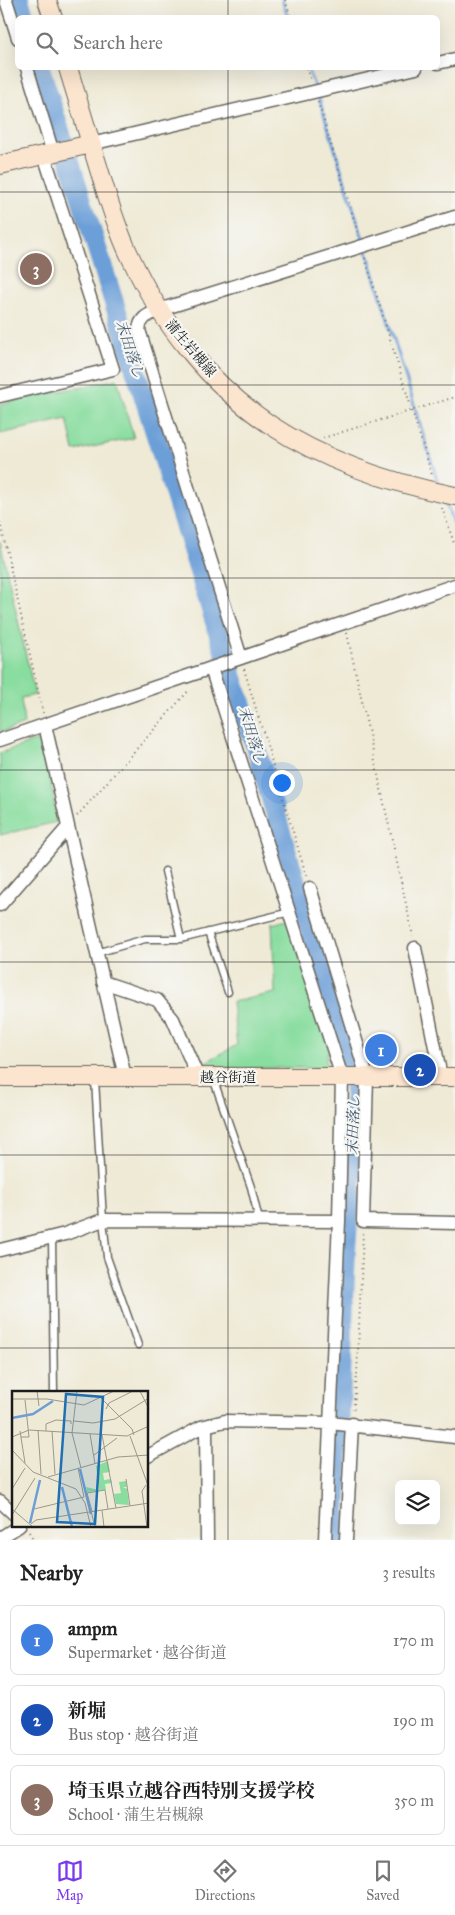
<!DOCTYPE html>
<meta charset="utf-8">
<style>
body{margin:0;font-family:"IM FELL Great Primer","Noto Serif JP",serif;background:#f2f2f2;color:#222}
.controls{position:absolute;right:15px;bottom:15px;display:grid;overflow:hidden;border-radius:8px;box-shadow:0 5px 20px #0002}
.controls button{width:45px;height:45px;display:grid;place-items:center;padding:0;border:0;border-bottom:1px solid #e0e0e0;background:#fff;color:#222;font:25px sans-serif}
.you{position:absolute;left:281px;top:782px;width:18px;height:18px;margin:-12px;border:4px solid #fff;border-radius:50%;background:#1a73e8;box-shadow:0 0 0 8px #1a73e833}
.badge{display:grid;place-items:center;width:32px;height:32px;border-radius:50%;background:#7c3aed;color:#fff;font-size:16px;font-weight:700}
.pin{position:absolute;translate:-50% -50%;border:2px solid #fff;box-shadow:0 1px 5px #0006}
.list{margin:0;padding:0;list-style:none}
h2{display:flex;justify-content:space-between;align-items:center;height:65px;margin:0;padding:0 20px;font-size:21px}
h2 small{font-size:16px;font-weight:400;color:#767676}
.list li{display:grid;grid-template-columns:32px 1fr auto;gap:15px;align-items:center;box-sizing:border-box;height:70px;margin:0 10px 10px;padding:0 10px;border:1px solid #e0e0e0;border-radius:8px}
.list b{display:block;font-size:19px;white-space:nowrap}
.list p{margin:0;font-size:16px;white-space:nowrap;color:#767676}
.list em{font-size:16px;font-style:normal;color:#767676}
.icon{flex:none;width:28px;height:28px;fill:none;stroke:currentColor;stroke-width:2;stroke-linecap:round;stroke-linejoin:round}
.map{position:relative;flex:none;width:455px;height:1540px;overflow:hidden}
.search{position:absolute;background:#fff;box-shadow:0 5px 20px #0002;left:15px;right:15px;top:15px;height:55px;display:flex;align-items:center;gap:12px;box-sizing:border-box;padding:0 18px;border-radius:8px;color:#767676;font-size:19px}
.sheet{height:305px;background:#fff}
nav{display:flex;justify-content:space-around;align-items:center;box-sizing:border-box;height:70px;border-top:1px solid #e0e0e0;background:#fff;font-size:14px;color:#767676}
nav a{display:grid;justify-items:center;gap:2px}
nav .on{color:#7c3aed}
.map>svg:first-child{display:block}
</style>
<div class="map">
<svg width="455" height="1540" viewBox="0 0 455 1540">
<rect width="100%" height="100%" fill="#f6f6f2"/>
<filter id="ink" filterUnits="userSpaceOnUse"><feTurbulence type="fractalNoise" baseFrequency=".02" numOctaves="2"/><feDisplacementMap in="SourceGraphic" scale="10" xChannelSelector="R" yChannelSelector="G"/><feConvolveMatrix kernelMatrix="1 2 1 2 8 2 1 2 1" color-interpolation-filters="sRGB"/></filter>
<filter id="wash" filterUnits="userSpaceOnUse"><feTurbulence type="fractalNoise" baseFrequency=".0096" numOctaves="4" result="noise"/><feDisplacementMap in="SourceGraphic" scale="20" xChannelSelector="R" yChannelSelector="G"/><feGaussianBlur stdDeviation="1.12" result="paint"/><feColorMatrix in="noise" values="0 0 0 0 0 0 0 0 0 0 0 0 0 0 0 0 0 1.4 0 .05"/><feComposite in="paint" operator="in"/></filter>
<g filter="url(#wash)">
<rect width="100%" height="100%" fill="#efead6"/>
<path fill="#88dd9f" stroke="#527c5e" d="M117,379L134,438L74,451L67,419L0,434V404Z
M0,541L35,695L21,698L24,724L0,733Z
M44,738L57,822L0,835V753Z
M287,920L332,1052L327,1053L326,1068H203L202,1064L237,1045L232,1002L275,993L272,924Z"/>
<g fill="none" stroke-linecap="round" stroke-linejoin="round">
<path stroke="#6c9fd8" stroke-width="3" d="M282,0L288,18
M307,68L315,87
M318,95L364,242
M366,248L439,486
M445,501L455,529"/>
<path stroke="#6c9fd8" stroke-width="20" d="M19,0L25,18
M40,68L226,657L256,748L314,943L350,1058L355,1088L351,1184L346,1248L335,1540"/>
</g>
</g>
<g filter="url(#ink)">
<g fill="none" stroke-linecap="round" stroke-linejoin="round">
<g stroke="#66645d" stroke-width="9">
<path id="lane" d="M165,871L181,939
M208,932L228,992
M96,953L145,939H181L290,912
M213,1078L251,1187L259,1220
M95,1079L103,1220L107,1257L138,1345
M52,1237L54,1392"/>
</g>
<g stroke="#66645d" stroke-width="15">
<path id="street" d="M6,0L18,38
M438,63L455,59
M27,68L53,153
M91,144L416,68
M0,396L113,369L44,155
M241,658L139,330C140,317 149,315 159,310L455,217
M211,668L342,1077L339,1221L325,1540
M45,725L125,1077
M0,740L455,585
M310,888L367,1077L363,1221L455,1223
M0,905L68,827
M415,948L441,1077
M103,982L157,1000L173,1019L198,1077
M0,1250L65,1234L103,1220L339,1221
M206,1426L207,1540
M148,1456L201,1427L225,1421L330,1423L455,1437
M0,1501L14,1514
M0,1538L19,1526
M346,1540L352,1424"/>
</g>
<g stroke="#66645d" stroke-width="20">
<path id="secondary" d="M47,0L53,18
M68,68C79,104 90,140 101,176C109,202 117,229 129,254C160,322 210,385 272,426C327,462 391,483 455,496
M0,165L91,144
M0,1077H455"/>
</g>
<path stroke="#66645d" stroke-width="2" stroke-dasharray="1 4" stroke-linecap="butt" d="M285,0L291,18
M307,68L311,81
M318,102L359,236
M365,258L432,475
M323,438L455,397
M442,508L455,546
M0,522L43,713
M347,633L413,936
M244,669L307,878
M77,816L190,689
M353,1414L357,1375L363,1232
M29,1532L34,1540"/>
<use href="#lane" stroke="#fff" stroke-width="6"/>
<use href="#street" stroke="#fff" stroke-width="12"/>
<use href="#secondary" stroke="#fce5cf" stroke-width="18"/>
</g>
</g>
<path fill="none" stroke="#1c1c1c" stroke-width="1" stroke-opacity="0.55" d="M228,0V18M228,68V1540M0,192H455M0,385H455M0,578H455M0,770H455M0,962H455M0,1155H455M0,1348H455"/>
<g text-anchor="middle" stroke-width="4.5" stroke-linejoin="round" paint-order="stroke">
<g font-size="14" fill="#1c1c1c" stroke="#f6f6f2">
<text transform="translate(191 348) rotate(50)" y="5">蒲生岩槻線</text>
<text x="228" y="1082">越谷街道</text>
</g>
<g font-size="15" font-style="italic" fill="#405771" stroke="#f6f6f2">
<text transform="translate(130 349) rotate(72)" y="5">末田落し</text>
<text transform="translate(252 735) rotate(73)" y="5">末田落し</text>
<text transform="translate(353 1125) rotate(-88)" y="5">末田落し</text>
</g>
</g>
<g transform="translate(12 1391)">
<rect width="136" height="136" fill="#efead6"/>
<path d="M96,70L98,81L91,82L92,89L99,88L100,92L93,93L94,99L75,101L74,96L87,99L84,75ZM114,90L115,96H111L115,98L117,114L104,113L102,103L109,102L107,91Z" fill="#88dd9f"/>
<path fill="none" stroke="#6c9fd8" stroke-width="2.5" d="M0,27L21,23L41,10M68,78L79,123M50,96L60,136M18,132L28,89"/>
<path fill="none" stroke="#9b988c" stroke-width="1" d="M25,0L27,15M65,0L60,42L69,77M128,0L137,18M89,7L120,38L122,44M0,8H35L72,14L102,0M94,18L97,12L121,0M62,30L81,32L103,28L137,7M26,39L29,83M8,40L13,72M34,40V33L44,29L59,30V33M40,40L43,83M78,43L83,73M90,44L104,117M118,45L137,97M0,46L17,39L115,45L137,35M9,46H17L13,9M0,59L21,81L64,98L73,112L79,136M82,64L105,47M36,86L106,66L137,64M114,88L118,115M134,94L130,100L135,136M0,98L13,77M0,118L21,136M22,118L72,106L66,77M90,119L92,136M79,120L83,136M80,120L75,102L93,99L96,118M0,124L23,87M19,133L24,129L137,112"/>
<path fill="#1f6fb2" fill-opacity="0.15" stroke="#1f6fb2" stroke-width="2.5" d="M54,3L91,6L83,133L45,131Z"/>
<rect width="136" height="136" fill="none" stroke="#1c1c1c" stroke-width="2.5"/>
</g>
</svg>
<div class="controls">
<button><svg class="icon" aria-label="layers" viewBox="0 0 24 24"><path d="M12 4l9 5-9 5-9-5zM3 14l9 5 9-5"/></svg></button>
</div>
<div class="you"></div>
<div class="pin badge" style="left:381px;top:1050px;background:#3f7fe0">1</div>
<div class="pin badge" style="left:420px;top:1070px;background:#1a4fb4">2</div>
<div class="pin badge" style="left:36px;top:269px;background:#8d6e63">3</div>
<div class="search"><svg class="icon" aria-label="search" viewBox="0 0 24 24"><circle cx="10" cy="10" r="6"/><path d="M15 15l6 6"/></svg>Search here</div>
</div>
<section class="sheet">
<h2>Nearby<small>3 results</small></h2>
<ul class="list">
<li><span class="badge" style="background:#3f7fe0">1</span><div><b>ampm</b><p>Supermarket · 越谷街道</p></div><em>170 m</em></li>
<li><span class="badge" style="background:#1a4fb4">2</span><div><b>新堀</b><p>Bus stop · 越谷街道</p></div><em>190 m</em></li>
<li><span class="badge" style="background:#8d6e63">3</span><div><b>埼玉県立越谷西特別支援学校</b><p>School · 蒲生岩槻線</p></div><em>350 m</em></li>
</ul>
</section>
<nav>
<a class="on"><svg class="icon" aria-label="map" viewBox="0 0 24 24"><path d="M3 6l6-2 6 2 6-2v14l-6 2-6-2-6 2zM9 4v14M15 6v14"/></svg>Map</a>
<a><svg class="icon" aria-label="directions" viewBox="0 0 24 24"><path d="M12 3l9 9-9 9-9-9zM9 14v-3h6M13 9l2 2-2 2"/></svg>Directions</a>
<a><svg class="icon" aria-label="saved" viewBox="0 0 24 24"><path d="M7 4h10v16l-5-4-5 4z"/></svg>Saved</a>
</nav>
